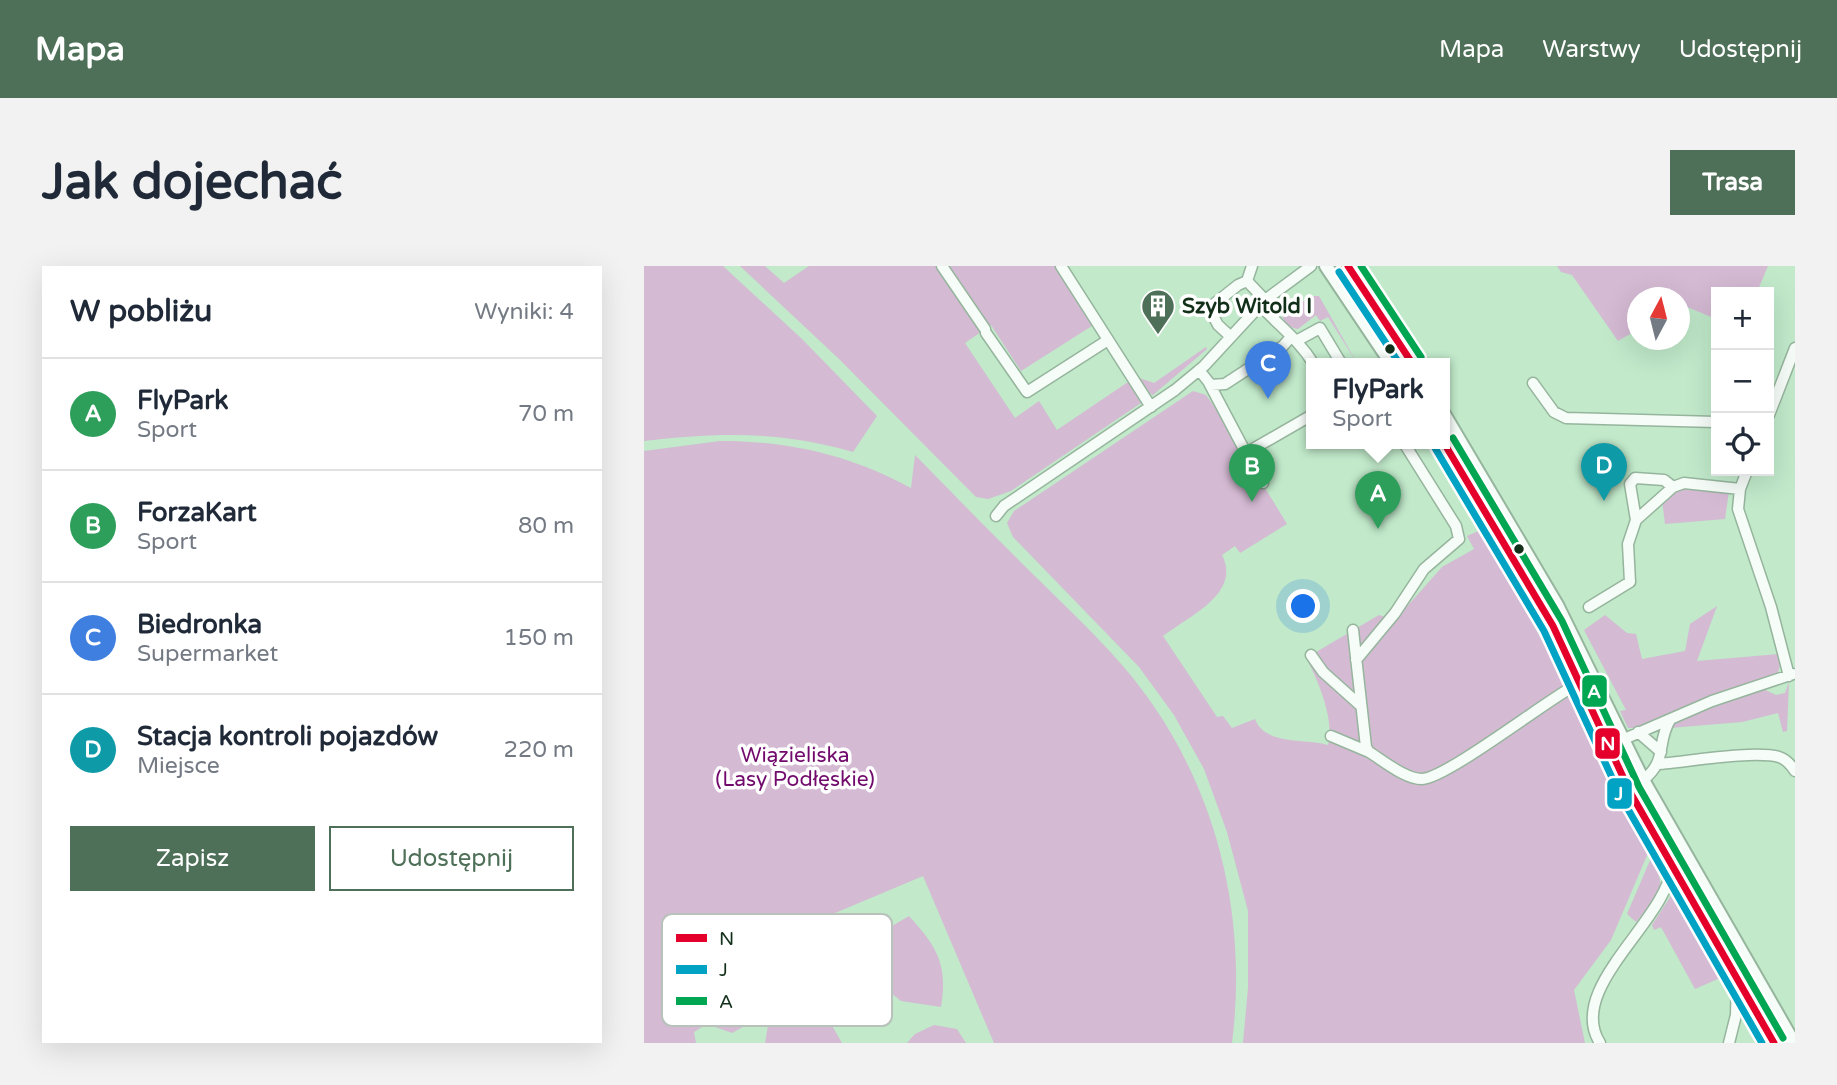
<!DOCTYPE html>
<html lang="pl">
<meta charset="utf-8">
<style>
body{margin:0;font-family:"Varela Round",sans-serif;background:#f2f2f3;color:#1f2937}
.controls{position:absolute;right:21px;top:21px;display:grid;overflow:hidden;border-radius:0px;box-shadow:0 7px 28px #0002}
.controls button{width:63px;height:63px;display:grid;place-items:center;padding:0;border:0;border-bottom:2px solid #e0e1e3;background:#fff;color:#1f2937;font:35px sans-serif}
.compass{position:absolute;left:983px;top:21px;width:63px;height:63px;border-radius:50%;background:#fff;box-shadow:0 7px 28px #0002;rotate:7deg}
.you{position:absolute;left:660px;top:341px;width:24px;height:24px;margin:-18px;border:5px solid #fff;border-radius:50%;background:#1a73e8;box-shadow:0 0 0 10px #1a73e833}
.badge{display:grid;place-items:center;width:46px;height:46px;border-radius:50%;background:#4f7058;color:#fff;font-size:23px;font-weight:700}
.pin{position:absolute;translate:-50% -58px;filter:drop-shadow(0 2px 4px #0008)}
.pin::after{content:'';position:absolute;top:37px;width:24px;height:21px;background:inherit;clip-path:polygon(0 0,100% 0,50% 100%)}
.popup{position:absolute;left:662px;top:92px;width:144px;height:91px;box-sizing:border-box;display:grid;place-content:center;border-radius:0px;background:#fff;filter:drop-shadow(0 2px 5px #0005);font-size:23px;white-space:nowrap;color:#747a83}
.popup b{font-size:26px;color:#1f2937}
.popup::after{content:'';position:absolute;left:50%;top:100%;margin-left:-14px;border:14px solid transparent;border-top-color:#fff}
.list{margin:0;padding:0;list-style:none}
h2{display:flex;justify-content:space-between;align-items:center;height:91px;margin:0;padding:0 28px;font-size:30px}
h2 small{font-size:23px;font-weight:400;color:#747a83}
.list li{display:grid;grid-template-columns:46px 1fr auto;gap:21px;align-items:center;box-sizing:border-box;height:112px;padding:0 28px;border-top:2px solid #e0e1e3}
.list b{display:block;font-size:26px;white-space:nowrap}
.list p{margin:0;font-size:23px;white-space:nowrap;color:#747a83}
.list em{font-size:23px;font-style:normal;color:#747a83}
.actions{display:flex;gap:14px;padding:21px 28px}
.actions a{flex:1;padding:16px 0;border:2px solid #4f7058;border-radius:0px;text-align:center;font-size:24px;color:#4f7058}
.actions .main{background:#4f7058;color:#fff}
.icon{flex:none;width:38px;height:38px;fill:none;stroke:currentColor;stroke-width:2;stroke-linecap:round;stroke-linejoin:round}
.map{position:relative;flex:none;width:1151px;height:777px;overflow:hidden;border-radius:0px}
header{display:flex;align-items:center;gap:42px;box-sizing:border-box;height:98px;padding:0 35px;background:#4f7058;color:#fff}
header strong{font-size:33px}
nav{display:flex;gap:38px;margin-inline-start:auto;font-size:24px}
.intro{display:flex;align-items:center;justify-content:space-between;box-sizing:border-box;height:168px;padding:0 42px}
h1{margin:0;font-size:49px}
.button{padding:18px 32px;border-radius:0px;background:#4f7058;color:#fff;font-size:24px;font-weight:700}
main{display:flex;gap:42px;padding:0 42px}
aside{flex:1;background:#fff;border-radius:0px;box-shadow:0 7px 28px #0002}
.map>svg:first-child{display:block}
</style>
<header>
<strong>Mapa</strong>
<nav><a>Mapa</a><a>Warstwy</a><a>Udostępnij</a></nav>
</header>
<div class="intro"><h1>Jak dojechać</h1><a class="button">Trasa</a></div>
<main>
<aside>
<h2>W pobliżu<small>Wyniki: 4</small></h2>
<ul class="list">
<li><span class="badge" style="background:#2e9e5b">A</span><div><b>FlyPark</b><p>Sport</p></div><em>70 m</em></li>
<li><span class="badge" style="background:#2e9e5b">B</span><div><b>ForzaKart</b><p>Sport</p></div><em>80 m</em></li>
<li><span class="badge" style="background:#3f7fe0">C</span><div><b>Biedronka</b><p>Supermarket</p></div><em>150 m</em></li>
<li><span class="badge" style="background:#0f9aa8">D</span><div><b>Stacja kontroli pojazdów</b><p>Miejsce</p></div><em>220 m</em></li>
</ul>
<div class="actions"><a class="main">Zapisz</a><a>Udostępnij</a></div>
</aside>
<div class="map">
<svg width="1151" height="777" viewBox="0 0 1151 777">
<rect width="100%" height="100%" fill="#c1e9ca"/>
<path fill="#d4bad3" d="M0,0H79L158,73L233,150L209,186C138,165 73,166 0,175Z
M96,0H121L140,17L165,0H413L451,58L377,105L347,59L321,77L371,152L395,135L413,164L484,116L497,137L367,225L344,233L332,231L195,93Z
M913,0H1124L1113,26H1072V53L1036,38V32H994L993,64L974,75L928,9L917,6Z
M667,30H675L713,97L684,51L676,55L672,49L654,63C646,62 641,57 638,50Z
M562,81L563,83L509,129L503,126L492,111L510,117Z
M549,125L562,129L579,153L643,258L596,287L591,280L578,289C598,328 543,351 519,370L573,451L579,450L588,462L611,453C621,480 663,472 684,479C691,455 674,413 662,392L735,349L751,354L798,301L830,283L823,270L837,264L922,418L830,480L834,487L925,430L965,516L1004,587L967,674L930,724L941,777H599L604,722V645L583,566L560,503L530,449L495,401L369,271L363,257L370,245Z
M800,158L917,356L965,461L914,358L801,167Z
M76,175C145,175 206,189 267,222L271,189C313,232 355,275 398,317C437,356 478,393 509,439C577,538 603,658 588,777H350L279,610L101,685L94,702V718L112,737L106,757L88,767L63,758L50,766L52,777H0V185Z
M1036,220L1085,225L1081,253L1021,258L1018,234Z
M1073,340L1053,395L1135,388L1137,398L1133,408L1056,435L994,462H984L976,445L982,444L940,364L961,349L983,367L992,368L998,393L1041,385L1046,358Z
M1145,416L1143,465L1139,466L1134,447L1098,456L1026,462L1030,456L1119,423L1132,429L1141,427Z
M979,491L1086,677L1081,680L1020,573Z
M1007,592C1026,625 1013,630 992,656L983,648Z
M1028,628L1076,712L1051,723L1017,661L1010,664L1008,659Z
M265,650C293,681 304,698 297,741L257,735L231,714L226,673Z
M167,723L198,777H121L125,754L133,735Z
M290,759L313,763L322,777H263L271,768Z"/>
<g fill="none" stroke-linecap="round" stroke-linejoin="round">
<g stroke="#96b59d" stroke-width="13">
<path id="minor" d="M298,0L341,63
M417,0L507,141
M603,15L621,34
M603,15L608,0
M616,39C634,59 655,74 669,97
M342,67L383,126L464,74
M586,70L574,59L565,42L594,19L603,15
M654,74L676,62L697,97
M555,104L567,119L581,118L639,80L646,72
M565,117L602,187L668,149
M889,117L910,146L922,152L1072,156
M1125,149L1151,82
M602,187L619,217
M1103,205L1096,223L1094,243L1127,341L1145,410
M1029,221L992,254L986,218L991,212L1020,214L1029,221L1040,217L1096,223
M352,250L360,240L531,124L560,100L621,34L667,0
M945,341L986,316L984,278L992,254
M709,364L722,481L725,486C740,495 761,513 778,513C803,512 904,433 935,417
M667,389L679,406L717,440
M712,394L751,347L780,303L815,273L812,260L760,177
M994,466L1017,486
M687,470L725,486
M964,480L1068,435L1149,408
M1014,498C1042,496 1110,484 1135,491C1142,493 1147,499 1151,505
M999,514C1024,495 1012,477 1026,454
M956,777C921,722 1023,655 1028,600
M1085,777L1092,749L1093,713"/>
</g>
<g stroke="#96b59d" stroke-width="16">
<path id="major" d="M682,0L747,97
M704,0L768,97
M800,148L913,339L999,514L1150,777
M800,177L909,360L986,526L1130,777"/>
</g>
<use href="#minor" stroke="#f6fcf7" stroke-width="10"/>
<use href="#major" stroke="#f6fcf7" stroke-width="12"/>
<g stroke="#fff" stroke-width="12">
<path id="bus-1" d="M704,0L768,97
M800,177L909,360L986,526L1130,777"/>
</g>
<g stroke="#fff" stroke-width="12">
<path id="bus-2" d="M695,6L755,97
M791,182L900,365L977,531L1118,777"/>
</g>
<g stroke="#fff" stroke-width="12">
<path id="bus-3" d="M717,0L777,91
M809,172L918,355L995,521L1139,772"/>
</g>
<use href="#bus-1" stroke="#e4002b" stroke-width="7"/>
<use href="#bus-2" stroke="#01a3c5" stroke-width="7"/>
<use href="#bus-3" stroke="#00a651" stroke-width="7"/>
</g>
<defs>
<g id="building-pin" transform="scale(1.75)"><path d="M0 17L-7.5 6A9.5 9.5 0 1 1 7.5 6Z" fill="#4f7058" stroke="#fff"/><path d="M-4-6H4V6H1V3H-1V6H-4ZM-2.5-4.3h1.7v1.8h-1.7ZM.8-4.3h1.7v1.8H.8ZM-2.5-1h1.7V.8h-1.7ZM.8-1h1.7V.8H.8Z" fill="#fff"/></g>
</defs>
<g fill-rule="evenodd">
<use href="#building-pin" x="514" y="40"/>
</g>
<g fill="#122f1a" stroke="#fff" stroke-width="2.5">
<circle cx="746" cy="83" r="6"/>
<circle cx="875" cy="283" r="6"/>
</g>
<g text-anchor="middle" stroke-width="7" stroke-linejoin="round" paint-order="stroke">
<g font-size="21" font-weight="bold" fill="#122f1a" stroke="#fff" text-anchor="start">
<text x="538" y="47">Szyb Witold I</text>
</g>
<g font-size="21" fill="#720a6d" stroke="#fff">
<text x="151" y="496">Wiązieliska<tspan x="151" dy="24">(Lasy Podłęskie)</tspan></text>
</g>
</g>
<rect x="18" y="648" width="230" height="112" rx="10" fill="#fff" stroke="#b8c1ba" stroke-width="2"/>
<rect x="32" y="668" width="31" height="8" fill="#e4002b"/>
<rect x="32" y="699" width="31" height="9" fill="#01a3c5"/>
<rect x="32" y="731" width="31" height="8" fill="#00a651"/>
<g font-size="19" fill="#122f1a">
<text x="75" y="679">N</text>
<text x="75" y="710">J</text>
<text x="75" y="742">A</text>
</g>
<g stroke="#fff" stroke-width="2.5">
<rect x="937" y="408" width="27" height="34" rx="7" fill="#00a651"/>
<rect x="950" y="461" width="27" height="33" rx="7" fill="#e4002b"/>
<rect x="962" y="511" width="27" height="33" rx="7" fill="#01a3c5"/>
</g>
<g font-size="19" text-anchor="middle" font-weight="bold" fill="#fff">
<text x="950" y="432">A</text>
<text x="964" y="484">N</text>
<text x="975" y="534">J</text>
</g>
</svg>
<div class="controls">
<button>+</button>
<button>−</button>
<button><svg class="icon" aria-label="locate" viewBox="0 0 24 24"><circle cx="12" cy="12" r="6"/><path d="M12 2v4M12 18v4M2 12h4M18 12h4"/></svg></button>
</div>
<svg class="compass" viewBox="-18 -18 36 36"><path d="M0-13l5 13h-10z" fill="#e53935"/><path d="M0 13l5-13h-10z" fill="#747a83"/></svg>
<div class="you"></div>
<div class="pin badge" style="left:734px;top:263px;background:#2e9e5b">A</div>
<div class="popup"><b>FlyPark</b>Sport</div>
<div class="pin badge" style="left:608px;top:236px;background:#2e9e5b">B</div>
<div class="pin badge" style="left:624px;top:133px;background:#3f7fe0">C</div>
<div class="pin badge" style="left:960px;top:235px;background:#0f9aa8">D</div>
</div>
</main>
